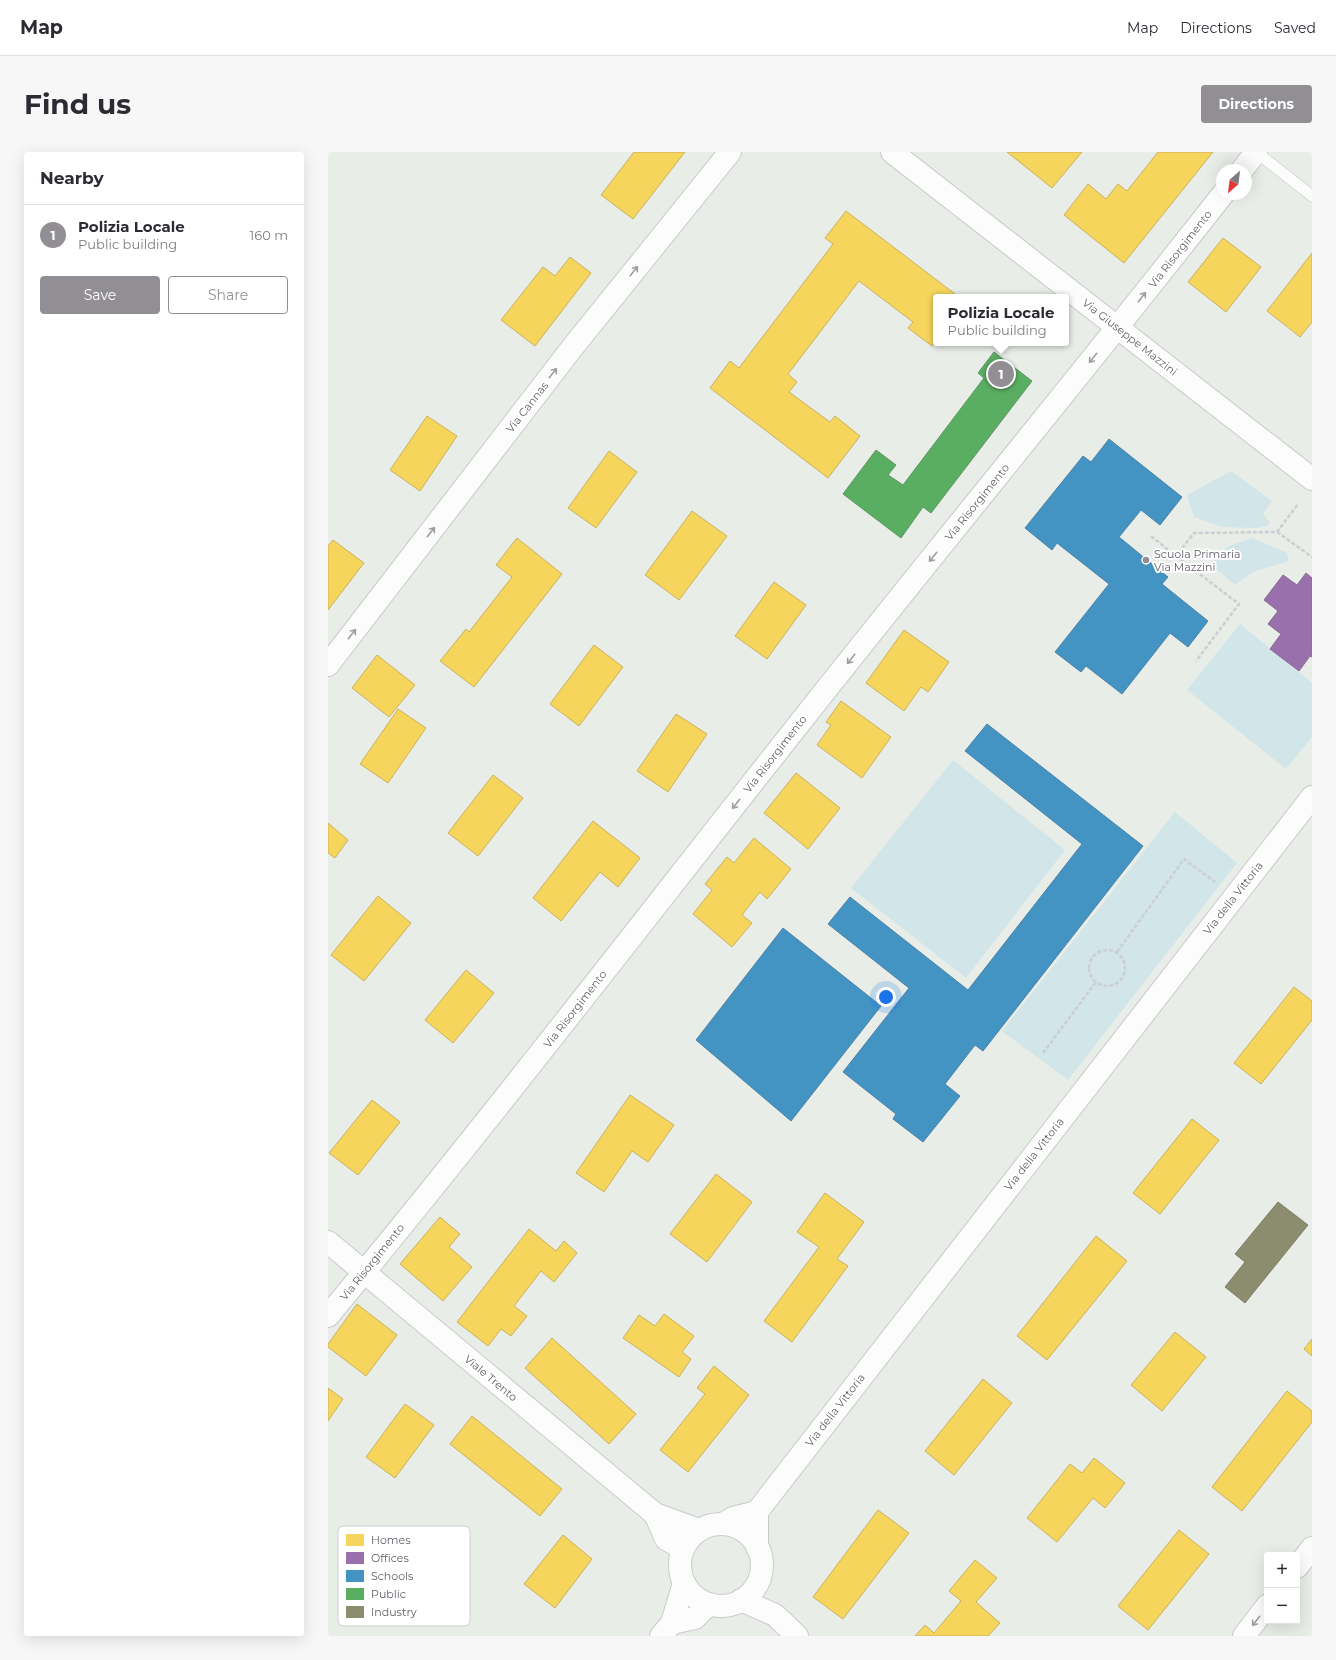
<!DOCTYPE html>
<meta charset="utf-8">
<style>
body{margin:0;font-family:Montserrat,sans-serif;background:#f7f7f7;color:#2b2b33}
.controls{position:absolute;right:12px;bottom:12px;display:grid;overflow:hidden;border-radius:4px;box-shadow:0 4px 16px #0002}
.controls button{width:36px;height:36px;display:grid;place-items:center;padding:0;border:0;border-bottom:1px solid #e1e1e2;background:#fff;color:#2b2b33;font:20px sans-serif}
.compass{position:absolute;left:888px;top:12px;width:36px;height:36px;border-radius:50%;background:#fff;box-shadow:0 4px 16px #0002;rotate:208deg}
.you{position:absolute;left:558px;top:845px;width:14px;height:14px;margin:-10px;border:3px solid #fff;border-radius:50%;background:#1a73e8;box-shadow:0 0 0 6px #1a73e833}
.badge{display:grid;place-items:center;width:26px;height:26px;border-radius:50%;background:#928f94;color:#fff;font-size:13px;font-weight:700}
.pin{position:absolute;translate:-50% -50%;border:2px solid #fff;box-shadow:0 1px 4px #0006}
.popup{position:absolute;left:605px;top:142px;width:136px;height:52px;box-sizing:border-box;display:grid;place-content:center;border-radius:4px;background:#fff;filter:drop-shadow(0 1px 3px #0005);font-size:13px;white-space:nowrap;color:#7c7c81}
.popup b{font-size:15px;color:#2b2b33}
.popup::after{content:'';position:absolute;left:50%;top:100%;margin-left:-8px;border:8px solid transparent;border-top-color:#fff}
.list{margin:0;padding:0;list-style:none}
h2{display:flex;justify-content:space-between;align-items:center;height:52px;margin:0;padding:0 16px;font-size:17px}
h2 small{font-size:13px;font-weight:400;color:#7c7c81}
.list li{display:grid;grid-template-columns:26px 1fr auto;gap:12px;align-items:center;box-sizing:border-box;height:60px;padding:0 16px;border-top:1px solid #e1e1e2}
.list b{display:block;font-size:15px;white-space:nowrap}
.list p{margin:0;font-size:13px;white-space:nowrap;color:#7c7c81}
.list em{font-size:13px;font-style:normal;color:#7c7c81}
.actions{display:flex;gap:8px;padding:12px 16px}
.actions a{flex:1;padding:9px 0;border:1px solid #928f94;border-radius:4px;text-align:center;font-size:14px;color:#928f94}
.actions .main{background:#928f94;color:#fff}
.map{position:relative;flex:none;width:984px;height:1484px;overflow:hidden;border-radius:4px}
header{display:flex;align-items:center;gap:24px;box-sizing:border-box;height:56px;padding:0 20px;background:#fff;border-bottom:1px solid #e1e1e2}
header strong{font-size:19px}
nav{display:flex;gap:22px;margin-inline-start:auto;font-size:14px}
.intro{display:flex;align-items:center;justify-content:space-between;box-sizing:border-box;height:96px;padding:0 24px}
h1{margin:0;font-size:28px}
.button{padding:10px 18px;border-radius:4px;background:#928f94;color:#fff;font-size:14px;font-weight:700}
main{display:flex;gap:24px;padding:0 24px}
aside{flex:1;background:#fff;border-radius:4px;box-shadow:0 4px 16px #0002}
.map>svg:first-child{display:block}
</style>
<header>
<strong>Map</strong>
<nav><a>Map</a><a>Directions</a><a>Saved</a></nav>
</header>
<div class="intro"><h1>Find us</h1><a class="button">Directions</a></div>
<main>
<aside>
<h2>Nearby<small></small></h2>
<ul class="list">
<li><span class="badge">1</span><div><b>Polizia Locale</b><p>Public building</p></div><em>160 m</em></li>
</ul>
<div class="actions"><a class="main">Save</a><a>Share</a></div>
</aside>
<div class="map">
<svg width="984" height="1484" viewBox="0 0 984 1484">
<rect width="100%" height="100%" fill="#e8ede8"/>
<path fill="#d2e5e8" d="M903,319L944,349L935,362L942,371L939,374L928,376L894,375L866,365L859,343Z
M925,386L959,401L961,409L925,420L907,433L882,412L901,394Z
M912,472L984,531V585L958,617L859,538Z
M625,608L737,698L638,826L523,736Z
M847,660L909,711L740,928L674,879Z"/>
<path fill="#f6d55c" stroke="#cab15f" d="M306,0H357L305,67L273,43Z
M679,0H754L724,36Z
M830,0H885L796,111L736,63L760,32L778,47L790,32L799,39Z
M518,59L631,145H608V189L604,194L580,176L585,170L531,129L460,222L469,230L461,240L502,270L507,264L532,284L500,326L382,236L402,209L411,216L505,92L497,86Z
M895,86L933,115L898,160L860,130Z
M984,101V170L972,185L939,159Z
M242,105L263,121L207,194L173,168L215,115L227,124Z
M99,264L129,284L92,339L62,318Z
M281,299L309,320L268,376L240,356Z
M364,359L399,384L351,448L317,423Z
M189,386L234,422L146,535L112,509L138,477L141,480L184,425L168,413Z
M5,388L36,411L0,458V394Z
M446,430L478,453L439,507L407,484Z
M576,478L621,510L600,540L593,535L576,559L538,531Z
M266,493L295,515L251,574L222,552Z
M49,503L87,533L61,565L24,536Z
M513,549L563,585L534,626L489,593L503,573L498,570Z
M70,557L98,576L60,631L32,612Z
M348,562L379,582L340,640L309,619Z
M468,621L512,656L480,697L436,661Z
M165,623L195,646L150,704L120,681Z
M265,669L312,706L290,735L272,720L233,769L205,746Z
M0,671L20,688L7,706L0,701Z
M426,686L463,717L439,747L432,740L414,763L424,771L404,795L365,762L384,738L377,732L399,705L406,711Z
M50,744L83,771L36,829L3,803Z
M138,818L166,841L125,891L97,868Z
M966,835L984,849V868L933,932L906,911Z
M302,943L346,973L320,1010L304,999L276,1040L248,1021Z
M44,948L72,970L30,1023L1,1001Z
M864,967L891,988L832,1062L805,1041Z
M388,1022L424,1050L379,1110L342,1082Z
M497,1041L536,1070L509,1107L520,1114L464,1190L436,1169L491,1095L469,1080Z
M112,1065L132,1082L121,1095L144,1115L115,1149L72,1112Z
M201,1077L228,1099L236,1089L249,1101L226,1130L213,1119L186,1154L199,1164L183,1184L173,1177L160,1194L129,1170Z
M768,1084L799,1109L719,1208L689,1184Z
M29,1152L69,1183L38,1224L0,1195V1192Z
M336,1162L366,1184L354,1200L363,1207L351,1225L295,1186L311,1163L327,1174Z
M847,1180L878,1205L834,1259L803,1233Z
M224,1186L308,1262L281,1292L197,1216Z
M984,1187V1204L976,1197Z
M386,1214L421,1243L360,1320L332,1298L377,1242L369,1236Z
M655,1227L684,1251L626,1323L597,1299Z
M0,1236L15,1247L0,1269Z
M959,1239L984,1259V1270L914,1359L884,1335Z
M77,1252L106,1273L67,1326L38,1305Z
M144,1264L234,1337L212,1364L122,1292Z
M766,1306L797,1331L777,1356L765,1346L729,1390L699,1366L742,1312L754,1321Z
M550,1358L581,1381L515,1467L485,1445Z
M851,1378L881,1402L820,1478L790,1454Z
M235,1383L264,1407L227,1456L196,1432Z
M102,1385L132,1410L87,1464L57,1440Z
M647,1408L669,1426L648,1450L672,1471L660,1484H587L597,1473L606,1481L633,1449L621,1439Z"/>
<path fill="#9970ab" stroke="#896a96" d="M978,421L984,426V505L982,504L971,519L942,497L953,482L940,472L950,459L936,448L955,423L969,433Z"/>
<path fill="#4393c3" stroke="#4d82a7" d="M781,287L854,345L832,373L813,358L791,385L840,425L834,432L880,469L860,495L842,481L794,542L758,514L753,520L727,500L781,432L729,391L724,398L697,376L755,304L763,310Z
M659,572L815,694L655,899L647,893L617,932L632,944L595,990L565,967L568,962L515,920L581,836L500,772L522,745L640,838L754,692L637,599Z
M455,776L553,854L463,969L368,888Z"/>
<path fill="#5aae61" stroke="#5d9562" d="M666,200L704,229L603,361L595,355L573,386L515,342L548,298L568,313L560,323L575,333L656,226L650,221Z"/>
<path fill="#8c8c6e" stroke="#807e6c" d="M950,1050L980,1073L917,1151L897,1135L917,1110L907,1102Z"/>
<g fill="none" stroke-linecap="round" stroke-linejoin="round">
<g stroke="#c9c9c9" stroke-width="12">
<path id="service" d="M928,0L984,44"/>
</g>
<g stroke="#c9c9c9" stroke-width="24">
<path id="minor" d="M914,18L928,0
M0,513L244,196L402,0
M0,1164C160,971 312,773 467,577C608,398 754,222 895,42
M969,1415L984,1396
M916,1484L939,1454"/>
</g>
<g stroke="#c9c9c9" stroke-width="24">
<path id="tertiary" d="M564,0L984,327
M395,1372L405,1366L429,1360
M429,1395V1360L442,1343L984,645
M344,1471L367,1466L381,1452
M333,1484L344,1471L356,1431"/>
</g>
<g stroke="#cccbcc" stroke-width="24">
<path id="secondary" d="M0,1090L327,1362L371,1378
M327,1362L338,1387L355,1397
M352 1413a41 41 0 1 1 82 0a41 41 0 1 1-82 0Z
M413,1448L447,1463L469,1484"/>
</g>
<path stroke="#ccced3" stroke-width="2.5" stroke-dasharray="4 2" stroke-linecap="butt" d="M949,380L984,405
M823,384L848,404L866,381L949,380L970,352
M848,404L911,452L868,509
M761 816a18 18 0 1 1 36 0a18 18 0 1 1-36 0Z
M789,800L856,707L887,730
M715,901L768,830"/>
<use href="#service" stroke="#fcfcfc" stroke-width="11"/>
<use href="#minor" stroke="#fcfcfc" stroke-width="22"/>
<use href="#tertiary" stroke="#fcfcfc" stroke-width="22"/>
<use href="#secondary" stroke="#fcfcfc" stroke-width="22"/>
</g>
<defs><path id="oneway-shaft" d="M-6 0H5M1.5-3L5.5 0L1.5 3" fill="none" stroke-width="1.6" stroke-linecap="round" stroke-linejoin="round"/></defs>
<g stroke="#a19ca2">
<use href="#oneway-shaft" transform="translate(306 119) rotate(-51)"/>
<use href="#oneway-shaft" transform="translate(814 145) rotate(-52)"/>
<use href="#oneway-shaft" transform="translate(765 206) rotate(129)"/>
<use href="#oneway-shaft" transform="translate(225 221) rotate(-52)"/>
<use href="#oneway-shaft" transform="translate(103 380) rotate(-52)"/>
<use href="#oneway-shaft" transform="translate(605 405) rotate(129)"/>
<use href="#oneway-shaft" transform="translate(24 482) rotate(-52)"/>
<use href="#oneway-shaft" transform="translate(523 507) rotate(129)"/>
<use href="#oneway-shaft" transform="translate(408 652) rotate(128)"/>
<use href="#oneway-shaft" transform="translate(928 1469) rotate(128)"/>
</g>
<circle fill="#928f94" stroke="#fff" stroke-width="1.5" cx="818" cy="408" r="4"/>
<g text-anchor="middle" stroke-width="4" stroke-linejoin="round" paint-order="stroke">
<g font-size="11" fill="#645c66" stroke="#fff">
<text transform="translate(852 97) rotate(-52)" y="4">Via Risorgimento</text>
<text transform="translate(802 185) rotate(38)" y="4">Via Giuseppe Mazzini</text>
<text transform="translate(199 255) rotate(-52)" y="4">Via Cannas</text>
<text transform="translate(649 350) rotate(-51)" y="4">Via Risorgimento</text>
<text transform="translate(447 602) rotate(-52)" y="4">Via Risorgimento</text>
<text transform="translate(905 746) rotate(-52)" y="4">Via della Vittoria</text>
<text transform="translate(247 857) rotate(-52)" y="4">Via Risorgimento</text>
<text transform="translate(706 1002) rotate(-52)" y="4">Via della Vittoria</text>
<text transform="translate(44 1110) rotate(-51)" y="4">Via Risorgimento</text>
<text transform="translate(163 1226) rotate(40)" y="4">Viale Trento</text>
<text transform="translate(507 1258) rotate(-52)" y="4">Via della Vittoria</text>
</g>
<g font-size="11" fill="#645c66" stroke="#fff" text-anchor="start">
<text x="826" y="406">Scuola Primaria<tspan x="826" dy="13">Via Mazzini</tspan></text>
</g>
</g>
<rect x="10" y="1374" width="132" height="100" rx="6" fill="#fff" stroke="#d0ced1" stroke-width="1"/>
<rect x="18" y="1382" width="18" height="12" fill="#f6d55c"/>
<rect x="18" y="1400" width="18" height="12" fill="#9970ab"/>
<rect x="18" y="1418" width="18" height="12" fill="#4393c3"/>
<rect x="18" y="1436" width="18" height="12" fill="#5aae61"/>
<rect x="18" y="1454" width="18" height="12" fill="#8c8c6e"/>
<g font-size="11" fill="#645c66">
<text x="43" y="1392">Homes</text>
<text x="43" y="1410">Offices</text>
<text x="43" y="1428">Schools</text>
<text x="43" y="1446">Public</text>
<text x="43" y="1464">Industry</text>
</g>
</svg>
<div class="controls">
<button>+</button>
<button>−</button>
</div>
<svg class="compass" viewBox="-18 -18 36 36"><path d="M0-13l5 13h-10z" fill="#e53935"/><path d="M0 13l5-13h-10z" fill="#7c7c81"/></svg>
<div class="you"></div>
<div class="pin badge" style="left:673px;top:222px">1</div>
<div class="popup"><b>Polizia Locale</b>Public building</div>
</div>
</main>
